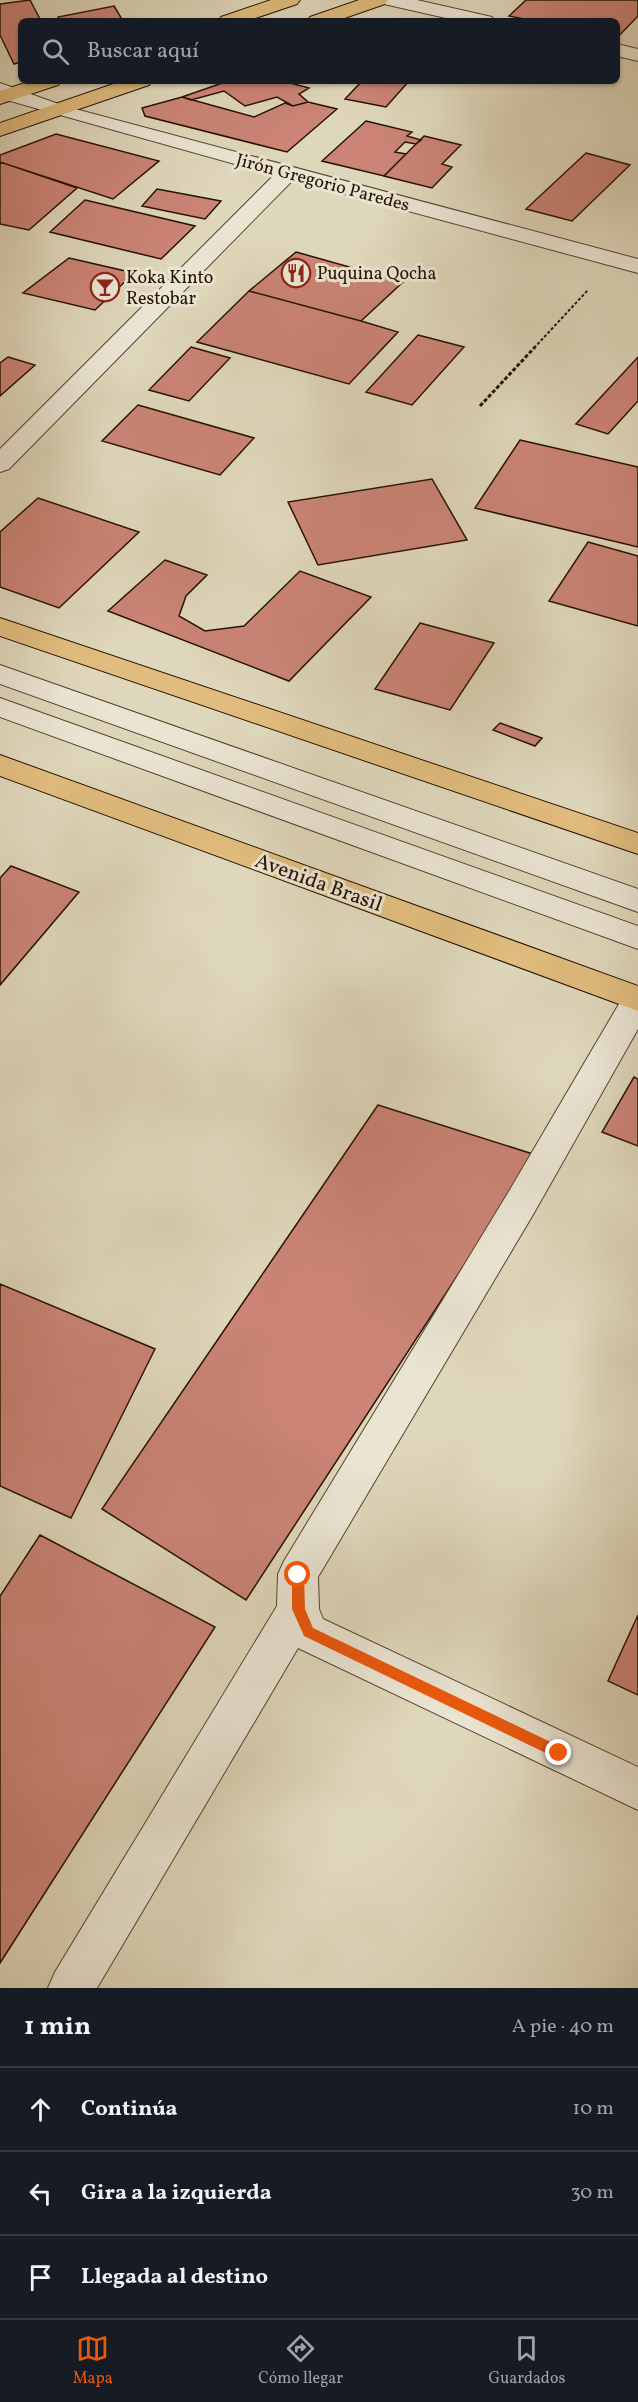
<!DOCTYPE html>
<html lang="es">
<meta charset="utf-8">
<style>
body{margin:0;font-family:Vollkorn,serif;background:#20242c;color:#f1f3f6}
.stop{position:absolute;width:18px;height:18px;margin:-14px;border:4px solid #ea580c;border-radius:50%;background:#fff}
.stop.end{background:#ea580c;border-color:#fff;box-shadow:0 2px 6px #0008}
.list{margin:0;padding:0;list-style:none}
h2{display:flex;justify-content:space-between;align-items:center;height:78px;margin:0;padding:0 24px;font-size:26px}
h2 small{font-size:20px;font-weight:400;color:#9ea1a6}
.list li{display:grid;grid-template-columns:39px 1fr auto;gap:18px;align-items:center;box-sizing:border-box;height:84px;padding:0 24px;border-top:2px solid #363941}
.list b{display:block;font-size:22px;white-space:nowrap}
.list em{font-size:20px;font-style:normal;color:#9ea1a6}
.icon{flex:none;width:33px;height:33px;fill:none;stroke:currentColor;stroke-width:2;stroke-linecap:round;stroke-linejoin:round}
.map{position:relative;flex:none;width:638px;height:1988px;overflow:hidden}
.search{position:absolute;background:#171b24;box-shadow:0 2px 4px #0004;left:18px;right:18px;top:18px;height:66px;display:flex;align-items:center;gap:15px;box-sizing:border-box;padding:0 21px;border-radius:9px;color:#9ea1a6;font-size:22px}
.sheet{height:330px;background:#171b24}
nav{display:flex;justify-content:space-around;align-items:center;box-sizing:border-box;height:84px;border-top:2px solid #363941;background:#171b24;font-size:16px;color:#9ea1a6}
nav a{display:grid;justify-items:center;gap:3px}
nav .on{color:#ea580c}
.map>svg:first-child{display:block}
</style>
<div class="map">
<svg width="638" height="1988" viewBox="0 0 638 1988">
<rect width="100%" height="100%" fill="#dfd7bb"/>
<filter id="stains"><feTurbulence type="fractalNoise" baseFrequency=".00333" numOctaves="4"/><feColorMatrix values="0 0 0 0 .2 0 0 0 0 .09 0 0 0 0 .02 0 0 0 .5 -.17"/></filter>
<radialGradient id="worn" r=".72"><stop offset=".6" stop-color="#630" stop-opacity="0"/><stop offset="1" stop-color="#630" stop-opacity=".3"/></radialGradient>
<path fill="#cb8476" stroke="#271200" stroke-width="1.5" d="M30,0L41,21H21V62L14,64L0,35V4Z
M526,0H638V16L617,38V21H534L509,16Z
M114,6L123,21H59L58,17Z
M228,81H283L309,88L299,94L308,102L293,106L277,97L245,106L224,91L191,100L182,97Z
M362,81H409L386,107L345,99Z
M182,97L254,117L285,103L293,106L308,102L337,109L287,152L145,116L142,108Z
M366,121L412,132L407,136L421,140L416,144L405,142L395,152L406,154L384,176L322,161Z
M56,134L159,161L113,199L0,162V155Z
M424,136L461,145L442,164L452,167L432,188L384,176Z
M586,153L630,165L572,221L526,209Z
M0,162L77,188L29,230L0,224Z
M157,189L221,201L205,219L142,206Z
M85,200L195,226L161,259L50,232Z
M296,252L403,282L361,321L249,291Z
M69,258L134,273L95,310L23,293Z
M249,291L361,321L398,332L349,384L197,342Z
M418,335L464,347L412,405L366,392Z
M191,347L230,358L189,401L149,390Z
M8,357L35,365L0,396V363Z
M638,357V401L608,434L576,424Z
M138,405L254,438L220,475L102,441Z
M520,440L638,467V547L475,508Z
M432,479L467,540L318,565L288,502Z
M38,498L139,532L59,608L0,587V532Z
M588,542L638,556V626L549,601Z
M165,560L207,575L186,596L179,616L205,631L244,626L300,571L371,597L289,681L108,611Z
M420,623L494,643L450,710L375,689Z
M500,723L542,738L535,746L493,730Z
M11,866L79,892L0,985V878Z
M634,1077L638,1079V1146L602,1132Z
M378,1105L536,1155L246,1600L102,1509Z
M0,1284L155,1349L71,1518L0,1486Z
M40,1535L215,1627L0,1963V1596Z
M638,1615V1695L608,1681Z"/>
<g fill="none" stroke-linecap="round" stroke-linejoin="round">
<g stroke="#55432f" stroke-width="2">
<path id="minor" d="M381,0H417L492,17L495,21H459L384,4Z
M617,44L638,49V61L617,56Z
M0,83L64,106L638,259V273L293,180L9,469L0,472V449L274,175L3,99L0,98Z
M0,665L638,889V912L0,684Z
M0,698L638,926V949L0,717Z
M638,988V1029L534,1213L318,1577L319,1609L323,1619L638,1767V1810L298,1648L97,1988H48L55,1972L277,1606L278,1574L284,1561L508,1193L626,992Z"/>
</g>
<g stroke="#271200" stroke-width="2">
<path id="major" d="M271,0H300L297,4L247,21H218L221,17Z
M359,0H388L385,4L336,21H307L310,17Z
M31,81H61L58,85L0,104V91Z
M122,81H152L149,85L0,136V123Z
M0,618L638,833V854L0,636Z
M0,755L638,986V1011L0,776Z"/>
</g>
<path stroke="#271200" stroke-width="2" stroke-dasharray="3 2" stroke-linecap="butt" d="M534,348L588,290"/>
<path stroke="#271200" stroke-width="3" stroke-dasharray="4 2" stroke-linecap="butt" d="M480,406L535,347"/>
<use href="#minor" fill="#eae5d3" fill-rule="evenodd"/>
<use href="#major" fill="#e0bc7e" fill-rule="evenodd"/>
</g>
<path fill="#ea580c" d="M298,1569L304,1575L305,1609L313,1628L563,1748V1757H554L304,1636L292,1609V1575Z"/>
<defs>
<g id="restaurant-ring" transform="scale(1.5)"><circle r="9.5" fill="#eae5d3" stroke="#8f2418" stroke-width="1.5"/><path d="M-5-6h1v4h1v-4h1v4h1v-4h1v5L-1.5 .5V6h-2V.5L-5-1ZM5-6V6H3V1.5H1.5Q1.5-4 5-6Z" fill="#8f2418"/></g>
<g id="bar-ring" transform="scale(1.5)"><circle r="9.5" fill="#eae5d3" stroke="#8f2418" stroke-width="1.5"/><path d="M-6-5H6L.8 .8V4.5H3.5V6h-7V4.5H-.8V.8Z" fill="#8f2418"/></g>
</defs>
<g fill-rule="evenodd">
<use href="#restaurant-ring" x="296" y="273"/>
<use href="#bar-ring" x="105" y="287"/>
</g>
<g text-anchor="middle" stroke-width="6" stroke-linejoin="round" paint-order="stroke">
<g font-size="18" fill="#271200" stroke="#eae5d3">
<text transform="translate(323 182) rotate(15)" y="6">Jirón Gregorio Paredes</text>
</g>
<g font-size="18" fill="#271200" stroke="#eae5d3" text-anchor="start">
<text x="317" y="279">Puquina Qocha</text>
<text x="126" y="283">Koka Kinto<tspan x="126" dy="21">Restobar</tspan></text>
</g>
<g font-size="21" fill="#271200" stroke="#eae5d3">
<text transform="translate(319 882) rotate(20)" y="7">Avenida Brasil</text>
</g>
</g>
<rect width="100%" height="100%" filter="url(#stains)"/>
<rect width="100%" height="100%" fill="url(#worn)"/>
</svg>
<div class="stop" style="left:298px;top:1575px"></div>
<div class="stop end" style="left:559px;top:1753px"></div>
<div class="search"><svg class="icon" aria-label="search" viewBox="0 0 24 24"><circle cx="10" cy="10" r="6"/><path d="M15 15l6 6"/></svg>Buscar aquí</div>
</div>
<section class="sheet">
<h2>1 min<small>A pie · 40 m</small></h2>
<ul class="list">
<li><svg class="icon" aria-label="ahead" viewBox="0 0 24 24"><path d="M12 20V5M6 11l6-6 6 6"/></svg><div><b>Continúa</b></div><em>10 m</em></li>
<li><svg class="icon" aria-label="left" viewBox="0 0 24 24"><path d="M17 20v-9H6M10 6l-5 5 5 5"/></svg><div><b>Gira a la izquierda</b></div><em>30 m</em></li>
<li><svg class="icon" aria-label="arrive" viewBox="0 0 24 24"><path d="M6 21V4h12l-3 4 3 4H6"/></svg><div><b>Llegada al destino</b></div></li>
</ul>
</section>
<nav>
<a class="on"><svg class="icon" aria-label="map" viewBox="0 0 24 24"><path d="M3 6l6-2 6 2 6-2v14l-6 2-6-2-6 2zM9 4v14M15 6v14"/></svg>Mapa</a>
<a><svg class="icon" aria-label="directions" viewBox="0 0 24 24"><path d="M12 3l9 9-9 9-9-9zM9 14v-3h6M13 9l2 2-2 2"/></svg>Cómo llegar</a>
<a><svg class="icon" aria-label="saved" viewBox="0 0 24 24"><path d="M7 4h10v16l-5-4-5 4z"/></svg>Guardados</a>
</nav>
